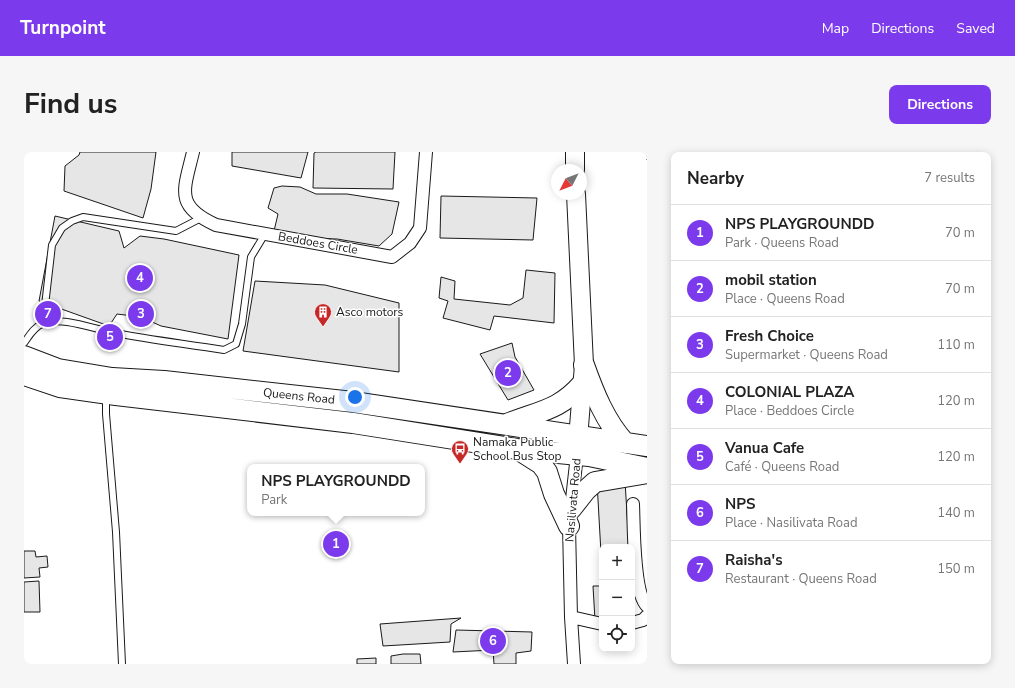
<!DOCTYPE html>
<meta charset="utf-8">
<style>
body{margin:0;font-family:"Nunito Sans",sans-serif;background:#f6f6f6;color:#222}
.controls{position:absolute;right:12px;bottom:12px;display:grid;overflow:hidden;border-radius:8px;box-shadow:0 2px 10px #0003}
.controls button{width:36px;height:36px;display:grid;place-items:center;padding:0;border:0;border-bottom:1px solid #e0e0e0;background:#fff;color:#222;font:20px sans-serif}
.compass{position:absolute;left:527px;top:12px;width:36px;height:36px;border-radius:50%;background:#fff;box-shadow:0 2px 10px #0003;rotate:228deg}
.you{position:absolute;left:331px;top:245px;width:14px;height:14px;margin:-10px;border:3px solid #fff;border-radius:50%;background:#1a73e8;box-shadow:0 0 0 6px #1a73e833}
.badge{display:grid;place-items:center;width:26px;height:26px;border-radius:50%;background:#7c3aed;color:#fff;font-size:13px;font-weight:700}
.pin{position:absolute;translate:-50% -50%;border:2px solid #fff;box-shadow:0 1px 4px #0006}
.popup{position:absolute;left:223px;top:312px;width:178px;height:52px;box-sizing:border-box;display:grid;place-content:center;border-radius:8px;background:#fff;filter:drop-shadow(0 1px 3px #0005);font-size:13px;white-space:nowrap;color:#767676}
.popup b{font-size:15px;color:#222}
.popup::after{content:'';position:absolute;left:50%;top:100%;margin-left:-8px;border:8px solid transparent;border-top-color:#fff}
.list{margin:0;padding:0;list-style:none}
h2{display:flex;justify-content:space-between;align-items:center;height:52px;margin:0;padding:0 16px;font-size:17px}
h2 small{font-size:13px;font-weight:400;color:#767676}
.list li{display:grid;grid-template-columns:26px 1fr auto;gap:12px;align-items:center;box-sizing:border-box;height:56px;padding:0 16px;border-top:1px solid #e0e0e0}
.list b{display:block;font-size:15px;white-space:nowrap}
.list p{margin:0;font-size:13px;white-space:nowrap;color:#767676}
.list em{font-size:13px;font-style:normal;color:#767676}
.icon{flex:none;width:22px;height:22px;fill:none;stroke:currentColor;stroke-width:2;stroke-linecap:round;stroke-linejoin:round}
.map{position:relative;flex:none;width:623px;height:512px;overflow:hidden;border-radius:8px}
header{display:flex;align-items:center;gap:24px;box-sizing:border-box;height:56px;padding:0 20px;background:#7c3aed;color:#fff}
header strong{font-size:19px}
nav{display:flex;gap:22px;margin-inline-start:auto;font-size:14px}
.intro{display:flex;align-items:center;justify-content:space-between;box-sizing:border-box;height:96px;padding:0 24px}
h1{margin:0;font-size:28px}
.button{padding:10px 18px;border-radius:8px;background:#7c3aed;color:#fff;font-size:14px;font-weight:700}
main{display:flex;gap:24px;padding:0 24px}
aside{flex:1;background:#fff;border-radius:8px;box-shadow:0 2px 10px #0003}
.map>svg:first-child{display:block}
</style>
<header>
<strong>Turnpoint</strong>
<nav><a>Map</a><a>Directions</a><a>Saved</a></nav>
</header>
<div class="intro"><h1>Find us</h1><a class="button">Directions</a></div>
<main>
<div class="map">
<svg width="623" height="512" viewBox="0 0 623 512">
<rect width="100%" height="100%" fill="#fff"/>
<path fill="#e6e6e6" stroke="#1a1a1a" d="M56,0H132L127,37L119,66L40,39L41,14L55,3Z
M208,0H284L277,26L208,14Z
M292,0H371L369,37L289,36L290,1Z
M258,34L276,35L292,42H323L375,50L368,82L355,94L313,87L287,86L250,79L254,62L244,56L250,36Z
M417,44L513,46L509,88L416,86Z
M31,64L95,79L100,96L116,84L140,87L215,103L204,187L137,174L117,165L93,162L85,174L15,149Z
M502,118L531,121L530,171L470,164L466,178L419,166L424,149L415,146L417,125L431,129L430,147L486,153L499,146Z
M231,129L301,133L375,151V220L219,199Z
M488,191L491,205L510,238L484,248L456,202Z
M601,329L605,395H578V419L573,330Z
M0,399H11L12,405L23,404L24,415L15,416L16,425L0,426Z
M15,429L16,460H0V430Z
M569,434H578V467L571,468Z
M437,466L427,472L426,490L359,494L356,472Z
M432,478L508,480L507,499L492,501V512H470L469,498L429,500Z
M379,502H396L397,512H367V504Z
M352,506V512H333V507Z"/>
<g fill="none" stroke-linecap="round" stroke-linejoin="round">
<g stroke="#1a1a1a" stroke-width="8">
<path id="lane" d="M19,171L28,93L38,76L48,69L59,65L152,79L177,66
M0,191C5,184 10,175 18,172C37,163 72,178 91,181C127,188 163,192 200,198L212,192L218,172L227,105L241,82
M82,245V262L92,380L98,512"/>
</g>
<g stroke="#1a1a1a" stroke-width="14">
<path id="street" d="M169,0C160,38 150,54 192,73L368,105L386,91L396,76L402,0
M609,352C610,373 609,441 623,454
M547,465L578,472
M608,471L619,468L623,464
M550,512L547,465L545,374L553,303"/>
</g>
<g stroke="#1a1a1a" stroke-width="20">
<path id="secondary" d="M551,0V18
M552,42L560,213L553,299"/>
</g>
<g stroke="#1a1a1a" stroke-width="22">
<path id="primary" d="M0,204L34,217L88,226L140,229L329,250L623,294
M560,213C570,241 581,269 601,291
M0,223L36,235L92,243L329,271L493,297L565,304L623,316
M483,272C515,259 535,259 559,231
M495,298L517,312L523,320L530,342L545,374
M547,357L562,338L571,330L623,321"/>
</g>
<use href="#lane" stroke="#fff" stroke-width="6"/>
<use href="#street" stroke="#fff" stroke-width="12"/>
<use href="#secondary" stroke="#fff" stroke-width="18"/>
<use href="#primary" stroke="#fff" stroke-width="20"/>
<path stroke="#1a1a1a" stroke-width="1" stroke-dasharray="5 2" stroke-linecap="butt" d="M623,0V8"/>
</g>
<defs>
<g id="building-pin" transform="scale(0.9)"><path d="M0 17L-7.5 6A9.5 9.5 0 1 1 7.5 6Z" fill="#c62828" stroke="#fff"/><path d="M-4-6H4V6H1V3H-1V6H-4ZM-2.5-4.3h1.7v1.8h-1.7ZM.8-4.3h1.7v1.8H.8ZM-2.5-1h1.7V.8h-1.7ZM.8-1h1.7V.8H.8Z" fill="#fff"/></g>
<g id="bus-pin" transform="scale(0.9)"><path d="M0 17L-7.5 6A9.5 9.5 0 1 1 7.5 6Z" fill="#c62828" stroke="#fff"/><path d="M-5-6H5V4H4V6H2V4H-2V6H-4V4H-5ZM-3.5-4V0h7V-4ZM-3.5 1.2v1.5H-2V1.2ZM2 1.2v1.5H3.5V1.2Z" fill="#fff"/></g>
</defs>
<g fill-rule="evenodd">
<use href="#building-pin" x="299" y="160"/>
<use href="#bus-pin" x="436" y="297"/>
</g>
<g text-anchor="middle" stroke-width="3" stroke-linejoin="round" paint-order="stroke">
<g font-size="12" fill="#1a1a1a" stroke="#fff">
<text transform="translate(294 91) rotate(10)" y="4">Beddoes Circle</text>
<text transform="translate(275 244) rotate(6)" y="4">Queens Road</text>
<text transform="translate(549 348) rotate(-85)" y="4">Nasilivata Road</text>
</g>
<g font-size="12" fill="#1a1a1a" stroke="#fff" text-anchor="start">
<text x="312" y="164">Asco motors</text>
<text x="449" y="294">Namaka Public<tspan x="449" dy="14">School Bus Stop</tspan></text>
</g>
</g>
</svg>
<div class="controls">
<button>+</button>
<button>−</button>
<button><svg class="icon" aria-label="locate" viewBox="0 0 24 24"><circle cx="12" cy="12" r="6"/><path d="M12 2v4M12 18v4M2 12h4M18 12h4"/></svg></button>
</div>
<svg class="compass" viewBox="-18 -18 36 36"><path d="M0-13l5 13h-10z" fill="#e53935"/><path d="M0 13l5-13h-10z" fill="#767676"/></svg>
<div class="you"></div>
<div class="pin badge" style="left:312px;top:392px">1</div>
<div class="popup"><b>NPS PLAYGROUNDD</b>Park</div>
<div class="pin badge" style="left:484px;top:221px">2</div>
<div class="pin badge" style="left:117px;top:162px">3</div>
<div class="pin badge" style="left:116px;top:126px">4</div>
<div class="pin badge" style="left:86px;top:185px">5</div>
<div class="pin badge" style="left:469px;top:489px">6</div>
<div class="pin badge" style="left:24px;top:162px">7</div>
</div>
<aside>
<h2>Nearby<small>7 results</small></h2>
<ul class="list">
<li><span class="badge">1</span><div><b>NPS PLAYGROUNDD</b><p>Park · Queens Road</p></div><em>70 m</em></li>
<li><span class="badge">2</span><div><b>mobil station</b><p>Place · Queens Road</p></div><em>70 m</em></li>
<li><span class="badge">3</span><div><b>Fresh Choice</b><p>Supermarket · Queens Road</p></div><em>110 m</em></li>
<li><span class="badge">4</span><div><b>COLONIAL PLAZA</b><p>Place · Beddoes Circle</p></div><em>120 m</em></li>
<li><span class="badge">5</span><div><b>Vanua Cafe</b><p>Café · Queens Road</p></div><em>120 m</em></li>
<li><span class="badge">6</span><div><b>NPS</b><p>Place · Nasilivata Road</p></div><em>140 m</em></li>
<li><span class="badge">7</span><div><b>Raisha's</b><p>Restaurant · Queens Road</p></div><em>150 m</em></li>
</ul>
</aside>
</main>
